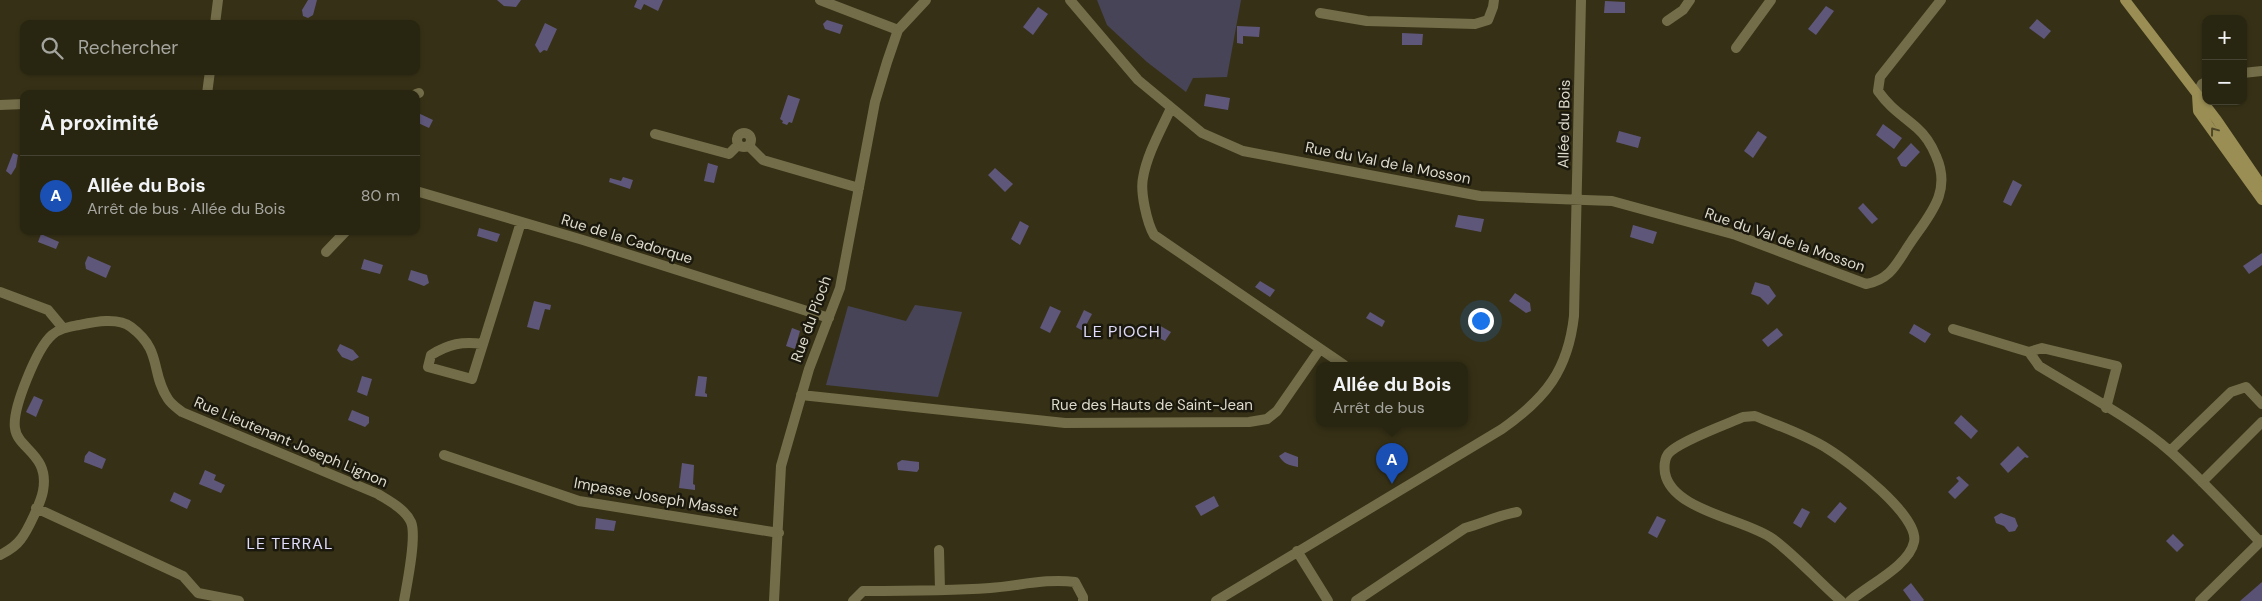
<!DOCTYPE html>
<html lang="fr">
<meta charset="utf-8">
<style>
body{margin:0;font-family:"DM Sans",sans-serif;background:#302d19;color:#f1f3f6}
.controls{position:absolute;right:15px;top:15px;display:grid;overflow:hidden;border-radius:10px;box-shadow:0 1px 4px #0004}
.controls button{width:45px;height:45px;display:grid;place-items:center;padding:0;border:0;border-bottom:1px solid #444230;background:#282510;color:#f1f3f6;font:25px sans-serif}
.you{position:absolute;left:1480px;top:320px;width:18px;height:18px;margin:-12px;border:4px solid #fff;border-radius:50%;background:#1a73e8;box-shadow:0 0 0 8px #1a73e833}
.badge{display:grid;place-items:center;width:32px;height:32px;border-radius:50%;background:#bcaaf6;color:#fff;font-size:16px;font-weight:700}
.pin{position:absolute;translate:-50% -41px;filter:drop-shadow(0 1px 2px #0008)}
.pin::after{content:'';position:absolute;top:26px;width:18px;height:15px;background:inherit;clip-path:polygon(0 0,100% 0,50% 100%)}
.popup{position:absolute;left:1316px;top:362px;width:152px;height:65px;box-sizing:border-box;display:grid;place-content:center;border-radius:10px;background:#282510;filter:drop-shadow(0 1px 4px #0005);font-size:16px;white-space:nowrap;color:#a5a59f}
.popup b{font-size:19px;color:#f1f3f6}
.popup::after{content:'';position:absolute;left:50%;top:100%;margin-left:-10px;border:10px solid transparent;border-top-color:#282510}
.list{margin:0;padding:0;list-style:none}
h2{display:flex;justify-content:space-between;align-items:center;height:65px;margin:0;padding:0 20px;font-size:21px}
h2 small{font-size:16px;font-weight:400;color:#a5a59f}
.list li{display:grid;grid-template-columns:32px 1fr auto;gap:15px;align-items:center;box-sizing:border-box;height:80px;padding:0 20px;border-top:1px solid #444230}
.list b{display:block;font-size:19px;white-space:nowrap}
.list p{margin:0;font-size:16px;white-space:nowrap;color:#a5a59f}
.list em{font-size:16px;font-style:normal;color:#a5a59f}
.icon{flex:none;width:28px;height:28px;fill:none;stroke:currentColor;stroke-width:2;stroke-linecap:round;stroke-linejoin:round}
.map{position:relative;flex:none;width:2262px;height:601px;overflow:hidden}
.search{position:absolute;background:#282510;box-shadow:0 1px 4px #0004;left:20px;top:20px;width:400px;height:55px;display:flex;align-items:center;gap:12px;box-sizing:border-box;padding:0 18px;border-radius:10px;color:#a5a59f;font-size:19px}
.panel{position:absolute;background:#282510;box-shadow:0 1px 4px #0004;left:20px;top:90px;width:400px;height:145px;border-radius:10px}
.map>svg:first-child{display:block}
</style>
<div class="map">
<svg width="2262" height="601" viewBox="0 0 2262 601">
<rect width="100%" height="100%" fill="#363116"/>
<path fill="#484457" d="M1097,0H1241L1227,77L1193,78L1186,92L1147,62L1107,25Z
M915,305L962,312L938,397L826,385L848,306L906,321Z"/>
<path fill="#5a5274" d="M2262,582V601H2240Z"/>
<path fill="#5f577a" d="M308,0H317L313,15L308,18L303,16L302,10Z
M497,0H521L516,7L504,6Z
M637,0H663L658,11L644,4L641,10L634,7Z
M1605,1L1625,2V13H1604Z
M1826,6L1834,11L1816,35L1808,29Z
M1038,7L1048,14L1033,35L1023,27Z
M2037,19L2051,31L2044,39L2029,28Z
M827,20L843,25L840,34L825,29L823,24Z
M545,23L557,29L547,51L544,50L540,53L535,45Z
M1237,26L1260,27L1259,37L1243,36V44L1237,43Z
M1402,33L1423,34L1422,45H1402Z
M1206,94L1230,98L1228,110L1204,106Z
M788,95L800,99L792,123L789,122L787,125L782,123L783,121L780,119Z
M416,112L433,120L429,128L416,122Z
M1883,124L1902,138L1894,149L1876,135Z
M1619,131L1641,137L1638,148L1616,142Z
M1758,131L1767,137L1753,158L1744,151Z
M1911,143L1920,152L1906,167L1901,166L1897,158Z
M13,153L18,155L16,167L11,175L6,171Z
M708,163L718,166L714,183L704,181Z
M995,168L1013,184L1005,192L988,175Z
M623,177L633,180L630,189L609,182L610,178L621,181Z
M2013,180L2022,185L2011,206L2003,202Z
M1863,203L1878,219L1872,224L1858,208Z
M1458,215L1484,219L1481,232L1455,227Z
M1020,221L1029,226L1020,245L1011,239Z
M1633,225L1657,232L1653,244L1630,237Z
M479,228L500,234L497,242L477,236Z
M41,234L59,242L56,249L38,242Z
M2262,253V265L2249,274L2243,266Z
M88,256L111,266L106,278L86,269L85,263Z
M364,259L383,265L380,274L361,269Z
M411,270L427,275L429,283L424,286L408,280Z
M1260,281L1275,290L1270,297L1255,287Z
M1755,282L1769,286L1776,296L1768,305L1760,297L1751,294Z
M1515,293L1530,303L1531,311L1526,313L1509,301Z
M534,301L551,305L550,310L545,309L539,330L527,327Z
M1050,306L1061,311L1050,333L1040,328Z
M1084,310L1092,314L1083,331L1076,327Z
M1370,312L1385,321L1382,327L1366,318Z
M1157,324L1171,332L1165,341L1152,334Z
M1914,324L1931,334L1925,343L1909,333Z
M792,328L800,331L795,349L786,346Z
M1777,328L1783,335L1768,347L1762,340Z
M340,344L353,350L359,357L352,361L342,357L337,350Z
M362,376L372,379L367,396L357,392Z
M698,376L707,377L705,393L707,394V397L695,396Z
M34,396L43,400L36,417L26,412Z
M352,410L369,417V423L365,427L348,420Z
M1961,415L1978,431L1971,439L1954,423Z
M2018,446L2029,457L2027,458L2025,457L2008,473L2000,464Z
M89,451L106,459L102,469L84,462L85,456Z
M1285,452L1298,457V467C1288,465 1284,464 1279,456Z
M902,460L919,462V469L917,472L898,470L897,463Z
M682,463L694,465L693,484L695,485V490L679,488Z
M205,470L216,475L214,480L225,485L221,493L199,484Z
M1959,476L1969,485L1955,499L1948,492L1959,481L1956,478Z
M174,492L191,500L187,509L170,501Z
M1214,496L1219,506L1201,516L1195,506Z
M1840,502L1847,508L1835,523L1827,517Z
M1802,508L1810,512L1801,528L1793,523Z
M2001,513L2015,518L2018,526L2015,531L2009,532L2004,526L1996,523L1994,517Z
M1657,516L1666,520L1657,538L1648,533Z
M596,518L616,521L614,531L595,529Z
M2173,534L2184,545L2177,552L2166,541Z
M1911,583L1924,600L1923,601H1911L1903,590Z"/>
<g fill="none" stroke-linecap="round" stroke-linejoin="round">
<path stroke="#746d49" stroke-width="10" d="M820,0L898,30
M1070,0L1138,80L1202,133L1243,151L1480,196L1612,201L1736,235L1866,284C1892,279 1897,262 1911,242C1930,214 1952,192 1936,156C1932,146 1925,135 1917,128C1901,114 1891,109 1878,91L1880,77L1941,0
M1320,13L1367,21L1475,24L1488,20L1493,7L1494,0
M1667,21L1683,10L1690,0
M215,24L218,0
M1736,48L1771,0
M2243,73L2262,71
M207,94L210,71
M416,94L419,93
M2197,94L2202,84L2206,82
M0,105L24,104
M1171,108C1161,130 1147,154 1143,178C1140,192 1147,223 1154,235L1344,365
M737 140a7 7 0 1 1 14 0a7 7 0 1 1-14 0Z
M655,134L729,154L738,145
M749,146L763,160L859,188
M416,191L583,240L829,318
M326,252L346,231
M0,292L48,310L63,328
M1953,329L2029,352L2039,366C2083,393 2132,418 2171,452C2202,480 2231,511 2260,542
M483,344L472,379L428,367L431,355C449,344 462,341 483,344L521,222
M2029,352L2042,348L2117,366L2106,408
M801,395L1065,423L1249,422L1267,419L1277,411L1320,349
M2170,451L2231,392L2246,387L2262,404
M444,455L579,501L779,533
M2202,482L2262,422
M36,508L183,576L198,593L239,601
M939,550L940,590
M1297,551L1328,601
M0,555C8,551 16,546 21,539C28,530 41,502 43,491C50,454 17,449 15,428C12,409 37,348 52,335C60,328 69,327 79,325C94,322 118,317 131,327C163,351 150,372 168,399C171,404 177,408 182,412L378,494C389,501 405,509 411,522C417,536 407,584 404,601
M774,601L781,466L809,369L840,288L875,102L887,62L898,30L926,0
M853,601L863,591C905,591 948,591 990,588C1018,586 1047,578 1075,582L1083,597V601
M1216,601L1502,429C1546,398 1568,370 1574,316L1581,0
M1356,601L1465,528C1483,523 1499,515 1517,512
M1841,601C1818,581 1797,557 1773,539C1746,519 1672,511 1665,473C1664,466 1664,460 1668,454C1677,442 1727,424 1743,417L1755,416C1779,426 1806,435 1828,449C1849,462 1920,516 1914,542C1909,566 1868,585 1850,601
M2200,601L2262,540"/>
<path stroke="#9a8e54" stroke-width="10" d="M2125,0L2217,120L2262,186
M2197,95L2198,111L2262,200"/>
</g>
<defs><path id="oneway-chevron" d="M-2-3.5L2.5 0L-2 3.5" fill="none" stroke-width="1.6" stroke-linecap="round" stroke-linejoin="round" transform="scale(1.25)"/></defs>
<use stroke="#4e4829" href="#oneway-chevron" transform="translate(2214 131) rotate(-127)"/>
<g text-anchor="middle" stroke-width="5" stroke-linejoin="round" paint-order="stroke">
<g font-size="15" fill="#dedbcc" stroke="#1b190d">
<text transform="translate(1564 124) rotate(-89)" y="5">Allée du Bois</text>
<text transform="translate(1388 163) rotate(11)" y="5">Rue du Val de la Mosson</text>
<text transform="translate(627 239) rotate(17)" y="5">Rue de la Cadorque</text>
<text transform="translate(1785 240) rotate(19)" y="5">Rue du Val de la Mosson</text>
<text transform="translate(811 319) rotate(-70)" y="5">Rue du Pioch</text>
<text x="1152" y="410">Rue des Hauts de Saint-Jean</text>
<text transform="translate(291 442) rotate(23)" y="5">Rue Lieutenant Joseph Lignon</text>
<text transform="translate(656 497) rotate(10)" y="5">Impasse Joseph Masset</text>
</g>
<g font-size="16" letter-spacing="1" fill="#e1dcf9" stroke="#1b190d">
<text x="1122" y="337">LE PIOCH</text>
<text x="290" y="549">LE TERRAL</text>
</g>
</g>
</svg>
<div class="controls">
<button>+</button>
<button>−</button>
</div>
<div class="you"></div>
<div class="pin badge" style="left:1392px;top:484px;background:#1a4fb4">A</div>
<div class="popup"><b>Allée du Bois</b>Arrêt de bus</div>
<div class="search"><svg class="icon" aria-label="search" viewBox="0 0 24 24"><circle cx="10" cy="10" r="6"/><path d="M15 15l6 6"/></svg>Rechercher</div>
<section class="panel">
<h2>À proximité<small></small></h2>
<ul class="list">
<li><span class="badge" style="background:#1a4fb4">A</span><div><b>Allée du Bois</b><p>Arrêt de bus · Allée du Bois</p></div><em>80 m</em></li>
</ul>
</section>
</div>
